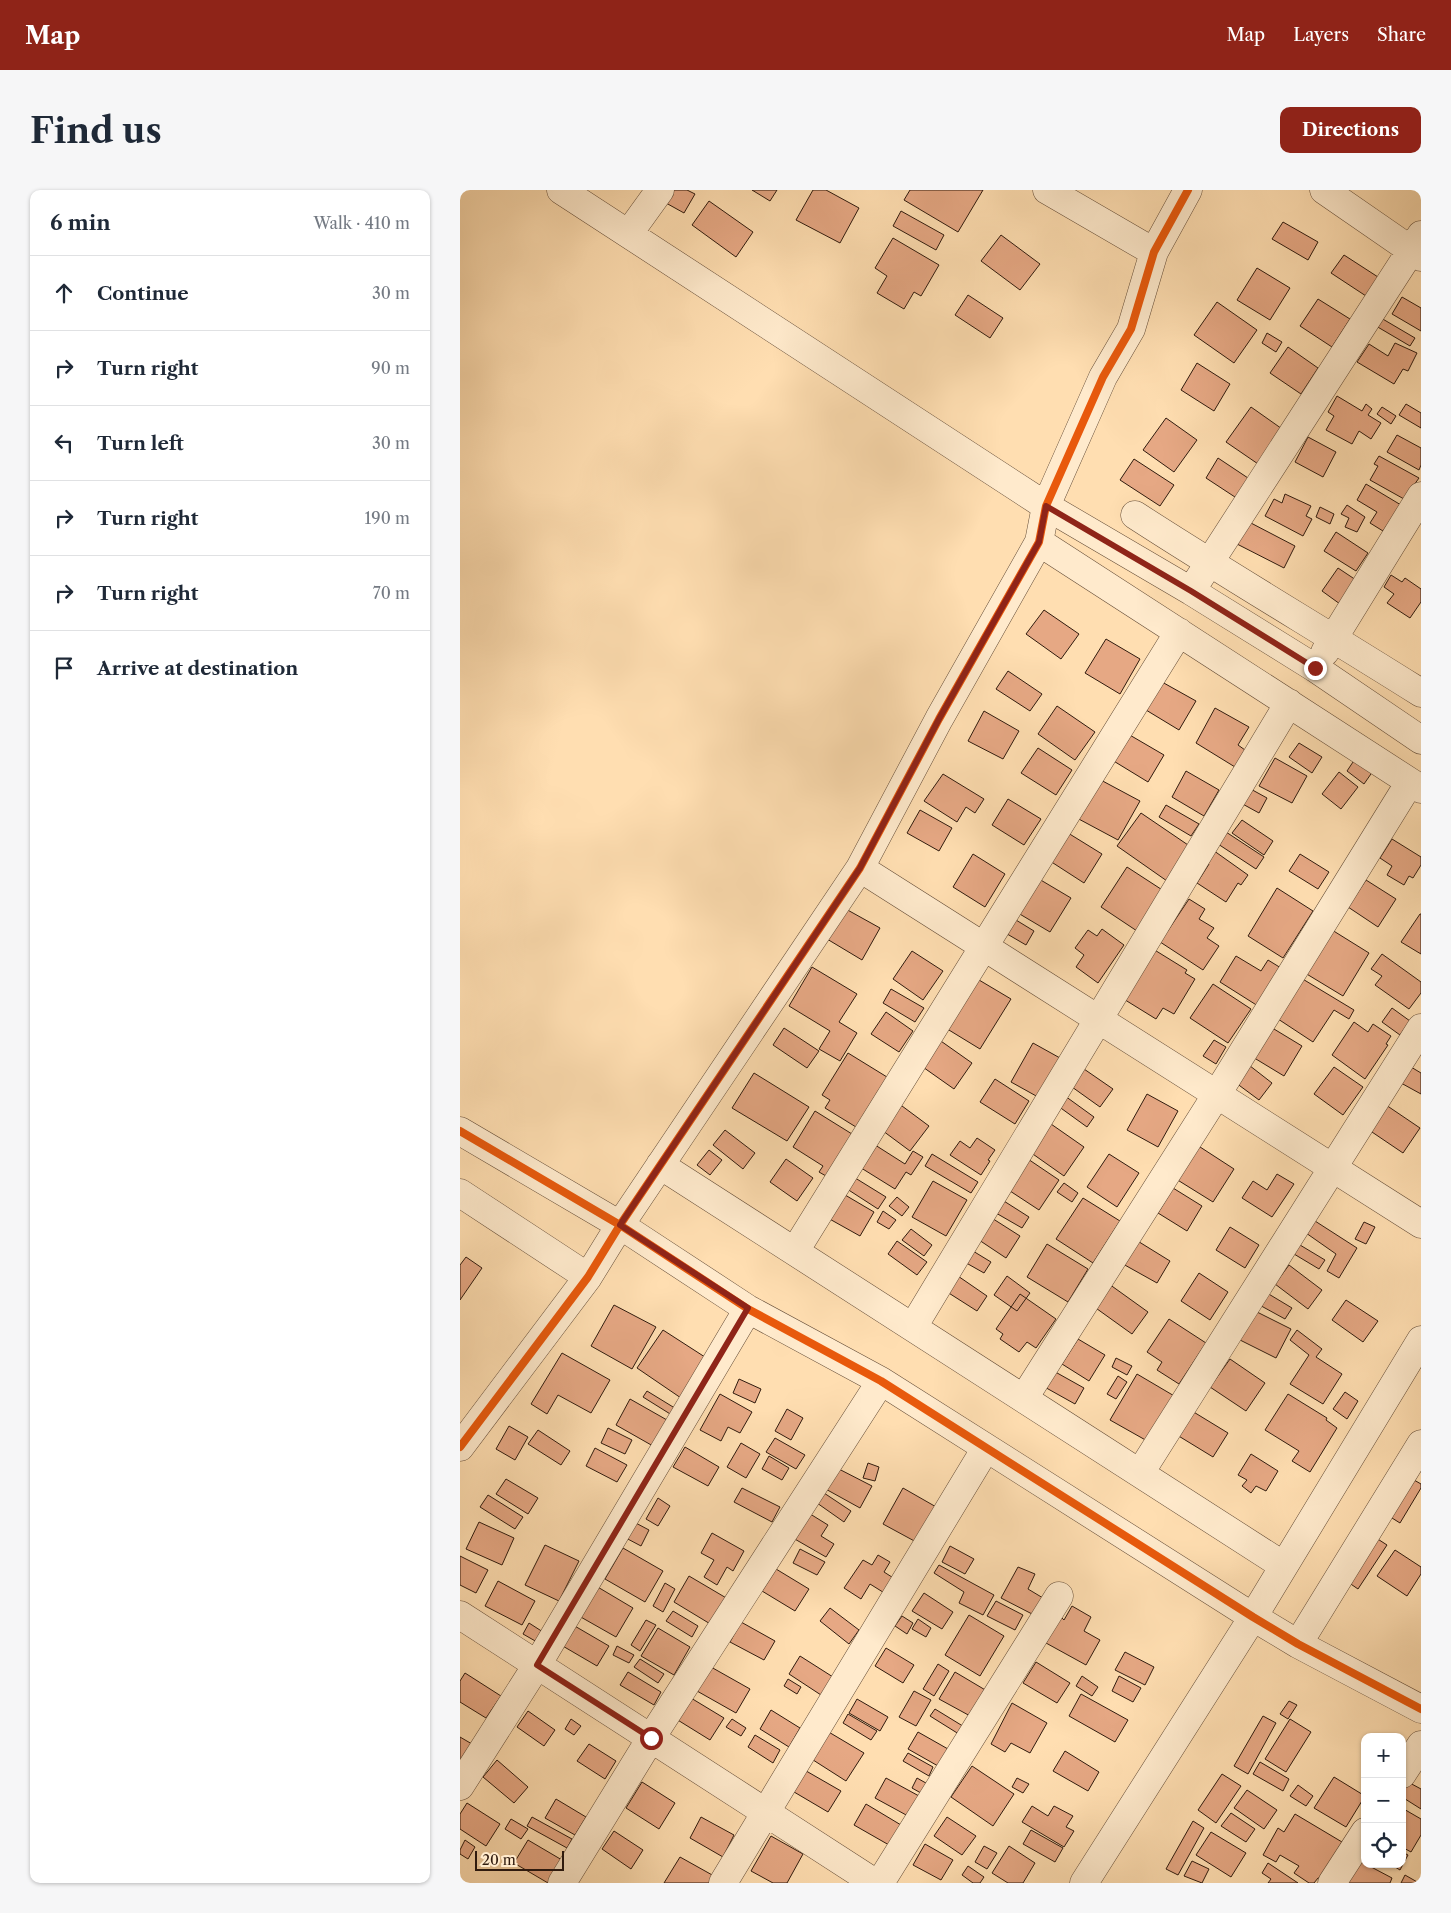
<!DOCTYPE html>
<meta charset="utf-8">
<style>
body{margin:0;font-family:"Libre Caslon Text",serif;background:#f6f6f7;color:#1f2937}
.controls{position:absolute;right:15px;bottom:15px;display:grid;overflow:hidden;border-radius:10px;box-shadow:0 1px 4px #0004}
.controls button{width:45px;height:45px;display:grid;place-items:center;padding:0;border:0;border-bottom:1px solid #e0e1e3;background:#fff;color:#1f2937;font:25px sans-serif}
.scale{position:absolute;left:15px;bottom:12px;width:89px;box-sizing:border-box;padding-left:5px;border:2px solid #301b0e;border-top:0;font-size:14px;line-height:18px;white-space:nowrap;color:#301b0e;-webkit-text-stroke:4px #ffeacc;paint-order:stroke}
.stop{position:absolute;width:15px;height:15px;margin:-11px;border:4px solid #8f2418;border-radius:50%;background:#fff}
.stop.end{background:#8f2418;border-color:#fff;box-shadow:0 1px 5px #0008}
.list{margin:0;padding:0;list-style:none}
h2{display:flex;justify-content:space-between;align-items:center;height:65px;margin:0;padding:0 20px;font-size:21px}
h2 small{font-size:16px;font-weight:400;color:#747a83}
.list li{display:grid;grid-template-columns:32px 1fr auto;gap:15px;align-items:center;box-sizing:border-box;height:75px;padding:0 20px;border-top:1px solid #e0e1e3}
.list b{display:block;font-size:19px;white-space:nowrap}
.list em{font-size:16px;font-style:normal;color:#747a83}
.icon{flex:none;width:28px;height:28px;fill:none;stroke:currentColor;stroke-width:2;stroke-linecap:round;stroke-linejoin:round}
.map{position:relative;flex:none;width:961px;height:1693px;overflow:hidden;border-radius:10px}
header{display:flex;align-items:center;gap:30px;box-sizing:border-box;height:70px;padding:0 25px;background:#8f2418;color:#fff}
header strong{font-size:24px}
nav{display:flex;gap:28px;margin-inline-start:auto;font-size:18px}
.intro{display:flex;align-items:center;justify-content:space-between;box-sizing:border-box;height:120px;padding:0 30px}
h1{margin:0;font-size:35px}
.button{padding:12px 22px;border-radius:10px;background:#8f2418;color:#fff;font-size:18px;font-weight:700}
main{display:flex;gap:30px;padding:0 30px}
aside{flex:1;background:#fff;border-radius:10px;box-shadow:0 1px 4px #0004}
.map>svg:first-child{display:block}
</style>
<header>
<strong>Map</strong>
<nav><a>Map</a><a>Layers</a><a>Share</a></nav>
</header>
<div class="intro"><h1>Find us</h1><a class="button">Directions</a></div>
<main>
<aside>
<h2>6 min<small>Walk · 410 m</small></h2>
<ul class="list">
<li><svg class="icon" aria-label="ahead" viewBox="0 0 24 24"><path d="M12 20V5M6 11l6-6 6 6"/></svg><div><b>Continue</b></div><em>30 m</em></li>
<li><svg class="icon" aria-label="right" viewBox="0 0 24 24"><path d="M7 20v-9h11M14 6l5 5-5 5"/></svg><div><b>Turn right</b></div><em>90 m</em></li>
<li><svg class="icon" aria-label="left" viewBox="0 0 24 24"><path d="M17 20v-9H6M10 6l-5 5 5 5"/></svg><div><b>Turn left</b></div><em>30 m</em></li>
<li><svg class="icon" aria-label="right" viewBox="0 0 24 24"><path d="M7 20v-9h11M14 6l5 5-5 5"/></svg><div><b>Turn right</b></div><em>190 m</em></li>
<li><svg class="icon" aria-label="right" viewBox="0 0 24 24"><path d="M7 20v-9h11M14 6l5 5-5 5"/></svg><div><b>Turn right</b></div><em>70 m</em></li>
<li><svg class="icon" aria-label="arrive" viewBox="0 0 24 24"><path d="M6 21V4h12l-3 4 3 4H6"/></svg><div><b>Arrive at destination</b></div></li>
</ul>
</aside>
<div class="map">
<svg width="961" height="1693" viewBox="0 0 961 1693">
<rect width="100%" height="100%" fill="#ffdeb1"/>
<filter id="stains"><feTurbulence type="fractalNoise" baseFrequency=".004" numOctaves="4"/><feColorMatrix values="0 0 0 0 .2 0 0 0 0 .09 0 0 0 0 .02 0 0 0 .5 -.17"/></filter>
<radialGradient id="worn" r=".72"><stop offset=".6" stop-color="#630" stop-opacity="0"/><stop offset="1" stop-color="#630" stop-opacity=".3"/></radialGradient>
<path fill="#e6a884" stroke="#301b0e" d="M213,0H227L235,4L224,23L206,13Z
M292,0H317L310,11Z
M353,0H366L399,18L380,53L336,30Z
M450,0H523L498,42L444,10Z
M249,11L293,42L276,67L232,35Z
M441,21L484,45L476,60L433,36Z
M823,32L858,52L848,70L812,49Z
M541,45L580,74L560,100L521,71Z
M433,48L479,75L461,106L454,102L444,119L417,103L427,86L415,78Z
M884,65L918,87L906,106L871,83Z
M797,78L830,98L810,130L777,110Z
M508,105L543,128L530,148L495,125Z
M942,107L961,118V141L932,124Z
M858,109L890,129L872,157L840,136Z
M757,112L797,140L774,173L734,145Z
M921,128L955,148L950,156L916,136Z
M807,143L822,152L816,162L802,153Z
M935,153L957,163L948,181L943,179L934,194L897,172L909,154L928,166Z
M828,157L858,178L841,204L810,183Z
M737,173L770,194L754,221L721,200Z
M877,206L902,221L906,214L912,219L908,225L921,233L911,249L899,241L892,254L866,240L874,226L868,222Z
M946,214L961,223V238L939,225Z
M791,217L825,241L801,276L766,252Z
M922,217L936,226L931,234L917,224Z
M706,228L737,250L714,282L683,260Z
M937,245L961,258V275L959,280L927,262Z
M848,247L876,262L863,287L835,272Z
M919,266L959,288L944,309L910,290L918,276L914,274Z
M758,268L791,290L778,309L746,288Z
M674,269L714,295L700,316L660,290Z
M906,294L941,315L923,341L910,333L917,322L897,310Z
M825,304L851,316L846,326L852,329L843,346L805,326L814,309L822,313Z
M887,315L905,327L897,342L885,337L889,328L881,324Z
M860,317L874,324L870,334L856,327Z
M789,332L835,356L824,378L777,354Z
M876,342L908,363L896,381L864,361Z
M878,378L896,390L880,414L862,401Z
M931,385L942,392L945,388L961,399V412L950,428L927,413L934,404L924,397Z
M584,420L619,444L601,469L566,444Z
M646,449L680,469L660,504L625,483Z
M548,481L582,504L570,521L536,499Z
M702,492L736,511L719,540L686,520Z
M597,516L635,542L615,570L578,544Z
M755,518L789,537L778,555L785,560L775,577L736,553Z
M524,521L559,541L543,569L508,551Z
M668,544L704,565L688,592L652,570Z
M839,553L862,567L852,583L829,567Z
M578,558L612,580L596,605L561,583Z
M815,568L847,586L832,613L799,596Z
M895,569L913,581L904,594L887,581Z
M726,581L759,600L744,626L712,607Z
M879,582L898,597L881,619L862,604Z
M483,584L524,609L515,623L506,617L497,632L464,611Z
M637,588L680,611L658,650L615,627Z
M787,597L807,608L799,623L779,612Z
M548,609L581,629L564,655L532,635Z
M706,615L739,634L731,646L699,627Z
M460,620L492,638L479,661L447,643Z
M681,623L731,657L707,691L657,656Z
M782,630L813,651L804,665L772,643Z
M766,642L804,667L796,679L758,654Z
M608,643L642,664L624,693L590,671Z
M932,649L961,667V675L953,688L949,686L944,695L927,685L932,676L920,668Z
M750,658L788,685L781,695L778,693L766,712L737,693L749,674L742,669Z
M513,664L545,684L525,717L493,697Z
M840,664L869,682L858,699L829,681Z
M667,677L707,703L680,743L641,717Z
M579,689L611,708L590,742L558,723Z
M906,690L936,709L918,737L888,717Z
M817,698L853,721L823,768L788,746Z
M729,709L745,719L739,729L754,738L747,748L759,756L743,780L694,748L701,737L707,742Z
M384,718L420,738L402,770L367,749Z
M960,724H961V764L941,752Z
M551,727L574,741L566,755L542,741Z
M642,739L664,755L638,793L616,777L624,765L615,758L628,740L637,746Z
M872,740L909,763L883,806L845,783Z
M693,759L727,780L725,783L735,789L714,824L703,818L696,829L662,808Z
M452,761L483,781L463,810L433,789Z
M922,764L961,792V803L949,819L915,795L922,786L911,779Z
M776,766L801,781L808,770L821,778L798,816L760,792Z
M352,777L397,804L379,832L397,843L380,871L359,859L370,841L329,816Z
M514,787L551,809L520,859L484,837Z
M841,788L894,820L889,829L874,820L853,852L815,827Z
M753,794L791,819L768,853L730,828Z
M431,799L464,818L455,832L423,813Z
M932,818L950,831L940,845L922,832Z
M426,822L453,841L439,862L411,844Z
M894,832L908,842L913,834L931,846L926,854L928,855L905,889L872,865Z
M809,836L842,856L824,886L791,866Z
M324,838L359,861L347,878L313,855Z
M478,849L512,873L494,899L460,875Z
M754,850L766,857L756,874L743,866Z
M573,853L600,868L578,907L551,892Z
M388,863L427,887L396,937L365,918L370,910L362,905Z
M785,872L812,893L799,910L772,890Z
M874,877L903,897L883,925L854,904Z
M951,877L961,883V904L941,893Z
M624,879L653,899L640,917L612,897Z
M294,883L349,917L327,951L272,918Z
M535,889L569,911L555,934L520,912Z
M687,904L718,921L698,957L667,940Z
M605,906L634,927L627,937L598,916Z
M438,913L469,936L450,961L419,938Z
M926,915L960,938L943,963L909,940Z
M355,921L392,944L366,986L359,982L363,976L333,957Z
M591,934L624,957L604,986L570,962Z
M265,940L295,963L283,979L253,955Z
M517,948L535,960L528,970L530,971L521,985L490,965L500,951L510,958Z
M412,953L445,974L453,961L463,967L451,985L446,982L435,999L398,976Z
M737,955L774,979L753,1012L716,989Z
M249,960L262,970L250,985L237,975Z
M472,964L518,992L511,1003L465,976Z
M649,964L679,983L657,1017L627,997Z
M562,965L599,990L579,1020L547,999Z
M326,969L353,988L337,1011L310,992Z
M817,984L834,994L812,1027L782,1008L793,991L807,1000Z
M392,986L426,1007L418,1019L384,997Z
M473,991L507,1010L486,1046L452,1027Z
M604,993L618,1003L612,1012L597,1002Z
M713,998L742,1016L727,1041L698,1023Z
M380,1002L414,1022L400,1046L366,1027Z
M536,1006L569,1027L562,1038L529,1019Z
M437,1007L449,1017L442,1026L429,1016Z
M623,1008L660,1031L633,1073L596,1049Z
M423,1021L436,1030L429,1039L417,1032Z
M527,1025L560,1046L546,1068L513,1046Z
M855,1031L897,1058L879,1088L867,1081L876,1064L846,1043Z
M904,1032L915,1037L906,1054L895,1049Z
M770,1037L799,1055L785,1078L756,1060Z
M451,1039L472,1055L464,1066L442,1050Z
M830,1049L865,1070L859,1079L824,1058Z
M676,1050L710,1071L697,1093L663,1074Z
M437,1051L467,1072L457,1085L428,1064Z
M587,1054L628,1079L608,1112L567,1087Z
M508,1058L531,1072L524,1083L501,1070Z
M6,1067L22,1078L0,1110V1075Z
M829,1075L862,1100L848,1119L815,1094Z
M739,1083L768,1102L750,1130L721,1111Z
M495,1084L527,1106L517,1121L484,1100Z
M547,1086L570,1103L557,1121L534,1105Z
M649,1094L688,1122L672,1144L633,1116Z
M802,1100L832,1118L825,1129L794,1112Z
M560,1104L596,1129L576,1158L567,1152L559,1162L540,1149L543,1144L536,1139Z
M886,1110L918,1131L903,1152L872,1130Z
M154,1115L196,1137L172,1179L131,1156Z
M793,1120L831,1139L816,1168L778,1149Z
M709,1129L746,1153L719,1194L697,1180L702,1172L687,1162Z
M203,1140L248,1169L221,1208L177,1178Z
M837,1140L862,1159L856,1167L882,1184L863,1214L830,1194L849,1165L830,1150Z
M618,1149L645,1165L629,1191L602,1174Z
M102,1163L150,1190L131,1223L98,1205L87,1224L71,1214Z
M656,1168L672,1176L667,1185L652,1177Z
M770,1169L805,1193L786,1221L750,1197Z
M590,1179L624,1198L615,1214L581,1195Z
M677,1184L716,1207L689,1252L650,1230Z
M658,1186L667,1192L656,1209L647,1204Z
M279,1189L301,1199L295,1213L273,1203Z
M187,1201L218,1220L215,1227L183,1207Z
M885,1202L898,1211L887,1229L873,1219Z
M260,1204L292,1222L280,1243L268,1237L261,1251L240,1240Z
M828,1204L867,1228L866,1230L877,1238L850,1282L832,1271L839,1261L805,1240Z
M170,1209L207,1230L193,1256L156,1235Z
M327,1219L343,1228L331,1250L315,1241Z
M732,1221L768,1243L753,1267L717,1245Z
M49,1236L68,1247L55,1270L36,1259Z
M148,1238L172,1250L165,1264L141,1253Z
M78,1240L110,1261L101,1275L68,1254Z
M315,1248L345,1265L336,1279L306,1262Z
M281,1253L300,1264L286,1288L267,1277Z
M225,1257L259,1277L248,1296L213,1277Z
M135,1258L167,1275L157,1292L126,1276Z
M791,1264L818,1281L806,1301L796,1296L791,1303L782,1296L787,1290L778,1285Z
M309,1266L329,1278L322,1290L302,1279Z
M408,1273L419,1277L415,1291L403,1288Z
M373,1276L412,1296L400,1318L362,1297Z
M947,1286L961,1294V1298L940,1333L924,1323Z
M46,1289L78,1308L68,1324L36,1304Z
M282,1298L320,1317L312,1332L274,1312Z
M443,1298L478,1318L458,1353L423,1334Z
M364,1303L391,1321L384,1332L357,1313Z
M28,1305L63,1327L55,1339L20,1317Z
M198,1308L210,1316L198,1336L186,1329Z
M347,1322L368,1335L361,1346L374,1354L366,1367L333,1348Z
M172,1331L189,1340L181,1356L164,1347Z
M19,1332L54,1348L42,1375L6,1359Z
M252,1343L284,1361L273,1381L267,1377L257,1395L244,1387L254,1370L241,1363Z
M910,1344L927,1355L898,1399L882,1388Z
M85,1355L119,1371L99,1411L65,1395Z
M490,1356L514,1369L505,1384L482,1372Z
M163,1358L203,1381L185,1412L145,1389Z
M340,1359L365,1372L357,1385L333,1373Z
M935,1360L961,1377V1384L947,1406L917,1386Z
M418,1365L430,1372L424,1382L435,1389L426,1404L410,1394L401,1409L384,1398L403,1370L412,1375Z
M0,1366L28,1380L16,1403L0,1395Z
M479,1375L534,1405L523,1425L499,1413L504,1402L474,1383Z
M558,1377L575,1384L568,1399L583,1408L574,1425L541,1408Z
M316,1379L349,1399L335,1421L302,1401Z
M229,1386L268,1409L252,1435L214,1412Z
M38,1391L75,1411L62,1435L25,1416Z
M205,1393L215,1399L203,1422L193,1416Z
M136,1396L173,1418L156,1447L119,1426Z
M464,1403L493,1422L482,1439L452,1421Z
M536,1411L563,1425L555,1440L527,1426Z
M612,1416L631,1427L624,1441L640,1450L626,1475L586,1453L601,1427L604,1430Z
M370,1418L399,1440L389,1454L360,1431Z
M213,1421L238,1436L232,1447L206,1431Z
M509,1425L544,1446L520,1486L485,1465Z
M442,1426L453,1433L447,1444L435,1436Z
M458,1429L471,1438L466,1447L452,1439Z
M186,1430L196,1435L180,1461L171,1455Z
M281,1432L315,1451L304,1470L270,1452Z
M69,1433L83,1442L77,1452L63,1444Z
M113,1435L149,1456L137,1476L101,1455Z
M198,1438L230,1457L214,1485L181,1466Z
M157,1456L174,1465L169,1473L153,1465Z
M426,1458L454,1475L443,1493L415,1476Z
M665,1462L694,1477L685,1495L655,1480Z
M340,1466L373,1487L361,1505L329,1484Z
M180,1469L204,1484L198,1493L174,1477Z
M576,1472L610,1493L597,1513L563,1493Z
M478,1474L489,1481L474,1506L463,1499Z
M251,1477L290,1499L276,1523L237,1501Z
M168,1482L201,1502L194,1515L160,1495Z
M495,1482L527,1501L512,1527L479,1509Z
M5,1483L41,1506L26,1528L0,1512V1491Z
M622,1486L638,1497L632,1506L616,1496Z
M659,1486L681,1498L673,1512L652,1501Z
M328,1489L341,1497L337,1504L324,1496Z
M454,1501L471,1510L456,1536L439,1527Z
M221,1502L264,1528L250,1550L208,1524Z
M621,1504L668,1530L655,1552L609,1526Z
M397,1509L428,1527L420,1541L389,1523Z
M829,1511L837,1515L828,1529L820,1524Z
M552,1513L587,1533L570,1563L551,1553L545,1562L531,1554Z
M475,1519L506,1538L502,1546L470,1526Z
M311,1520L340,1538L329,1557L300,1539Z
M68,1521L95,1540L84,1556L57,1537Z
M388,1524L417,1541L411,1550L383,1533Z
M803,1526L816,1533L788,1584L774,1576Z
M111,1529L121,1536L114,1545L105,1539Z
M272,1529L286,1538L281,1546L266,1537Z
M830,1529L851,1542L826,1582L805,1569Z
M367,1541L404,1563L386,1591L350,1568Z
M458,1542L488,1559L478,1576L448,1559Z
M295,1545L320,1560L313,1573L288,1557Z
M0,1547L12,1554L0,1574Z
M129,1554L156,1571L145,1589L117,1571Z
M605,1561L639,1582L628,1601L593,1581Z
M448,1563L473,1577L469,1586L443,1571Z
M37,1570L68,1597L54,1613L23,1587Z
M800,1572L829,1589L823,1601L793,1584Z
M512,1576L554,1604L533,1636L491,1607Z
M341,1578L381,1601L368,1622L329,1599Z
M762,1584L781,1596L756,1633L738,1620Z
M874,1587L905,1606L886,1637L854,1618Z
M426,1588L459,1606L448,1626L415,1608Z
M457,1588L473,1597L468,1607L452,1598Z
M557,1588L569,1594L563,1603L552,1597Z
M182,1592L215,1613L199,1639L166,1618Z
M948,1592L961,1599V1619L942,1607V1600Z
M838,1595L853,1606L846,1616L830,1606Z
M787,1600L817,1620L804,1639L774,1618Z
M96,1609L126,1627L115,1645L85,1628Z
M7,1613L40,1634L26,1656L0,1639V1624Z
M406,1614L441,1635L429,1655L394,1635Z
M572,1616L588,1626L594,1616L613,1626L606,1637L614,1641L604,1657L562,1632Z
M942,1618L961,1629V1645L951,1662L942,1657Z
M771,1623L795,1639L786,1652L761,1636Z
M835,1624L882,1652L860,1688H858L854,1693H849L834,1683L839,1676L820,1665L816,1672L803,1665L818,1638L824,1642Z
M72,1627L112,1649L107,1658L67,1636Z
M241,1627L274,1645L263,1667L230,1648Z
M487,1627L516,1646L502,1665L474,1646Z
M51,1629L68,1639L61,1649L45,1639Z
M733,1631L744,1638L718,1685L706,1679Z
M571,1640L603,1658L595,1672L563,1654Z
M154,1641L183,1660L171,1679L142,1659Z
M751,1642L786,1663L771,1687L736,1665Z
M311,1646L343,1664L327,1693H313L291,1681Z
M5,1650L15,1657L8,1669L0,1664V1660Z
M68,1650L102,1670L88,1693L54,1673Z
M465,1654L493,1670L481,1690L453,1675Z
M524,1656L537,1663L527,1679L515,1672Z
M549,1656L575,1673L563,1693H548L532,1683Z
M942,1662L948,1665L940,1680L930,1674H942Z
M220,1667L254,1686L250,1693H204Z
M898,1670L932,1688L930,1693H885Z
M732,1671L749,1679L742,1693L724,1686Z
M808,1673L838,1693H808L811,1689L802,1683Z
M508,1676L524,1687L520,1693H513L502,1685Z
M945,1685L959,1693H941Z"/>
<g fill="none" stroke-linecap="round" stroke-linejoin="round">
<g stroke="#644c37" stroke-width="29">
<path id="minor" d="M101,0L586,316L731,401L855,478L961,550
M587,0L694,62
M864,0L961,67
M169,43L200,0
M675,325C769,386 866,443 961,503
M579,352L961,599
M731,401L961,45
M865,462L961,306
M400,678L961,1034
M0,941L160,1035L288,1119L421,1191L793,1427L838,1454L961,1519
M200,975L824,1376
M0,1003L128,1087
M335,1061L719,442
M453,1137L829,513
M564,1208L757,904L950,592
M0,1257L128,1087L160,1035L400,678L479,529L579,352L586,316L643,187L671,139L694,62L728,0
M680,1283L961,838
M0,1425L415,1693
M838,1454L961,1254
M942,1584L961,1555
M0,1596L77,1475L288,1119
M102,1693L191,1548L421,1191
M263,1693L526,1258
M420,1693L599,1406
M624,1693L793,1427L961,1150
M872,1693L905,1642"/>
</g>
<use href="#minor" stroke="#ffeacc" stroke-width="28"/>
<g stroke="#ffeacc" stroke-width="11">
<path id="cycleway" d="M0,941L160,1035L288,1119L421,1191L793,1427L838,1454L961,1519
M0,1257L128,1087L160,1035L400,678L479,529L579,352L586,316L643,187L671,139L694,62L728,0"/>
</g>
<use href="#cycleway" stroke="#e8590c" stroke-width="8"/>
</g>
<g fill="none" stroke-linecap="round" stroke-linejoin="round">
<path stroke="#8f2418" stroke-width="6" d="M191,1548L77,1475L288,1118L160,1035L400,678L479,529L579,352L586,316L731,401L855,478"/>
</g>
<rect width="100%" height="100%" filter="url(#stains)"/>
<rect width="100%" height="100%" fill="url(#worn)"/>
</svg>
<div class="controls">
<button>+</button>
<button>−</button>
<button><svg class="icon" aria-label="locate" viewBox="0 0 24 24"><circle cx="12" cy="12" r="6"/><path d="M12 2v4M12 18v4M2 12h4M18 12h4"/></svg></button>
</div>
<div class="scale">20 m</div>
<div class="stop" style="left:191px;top:1548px"></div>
<div class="stop end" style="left:855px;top:478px"></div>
</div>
</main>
